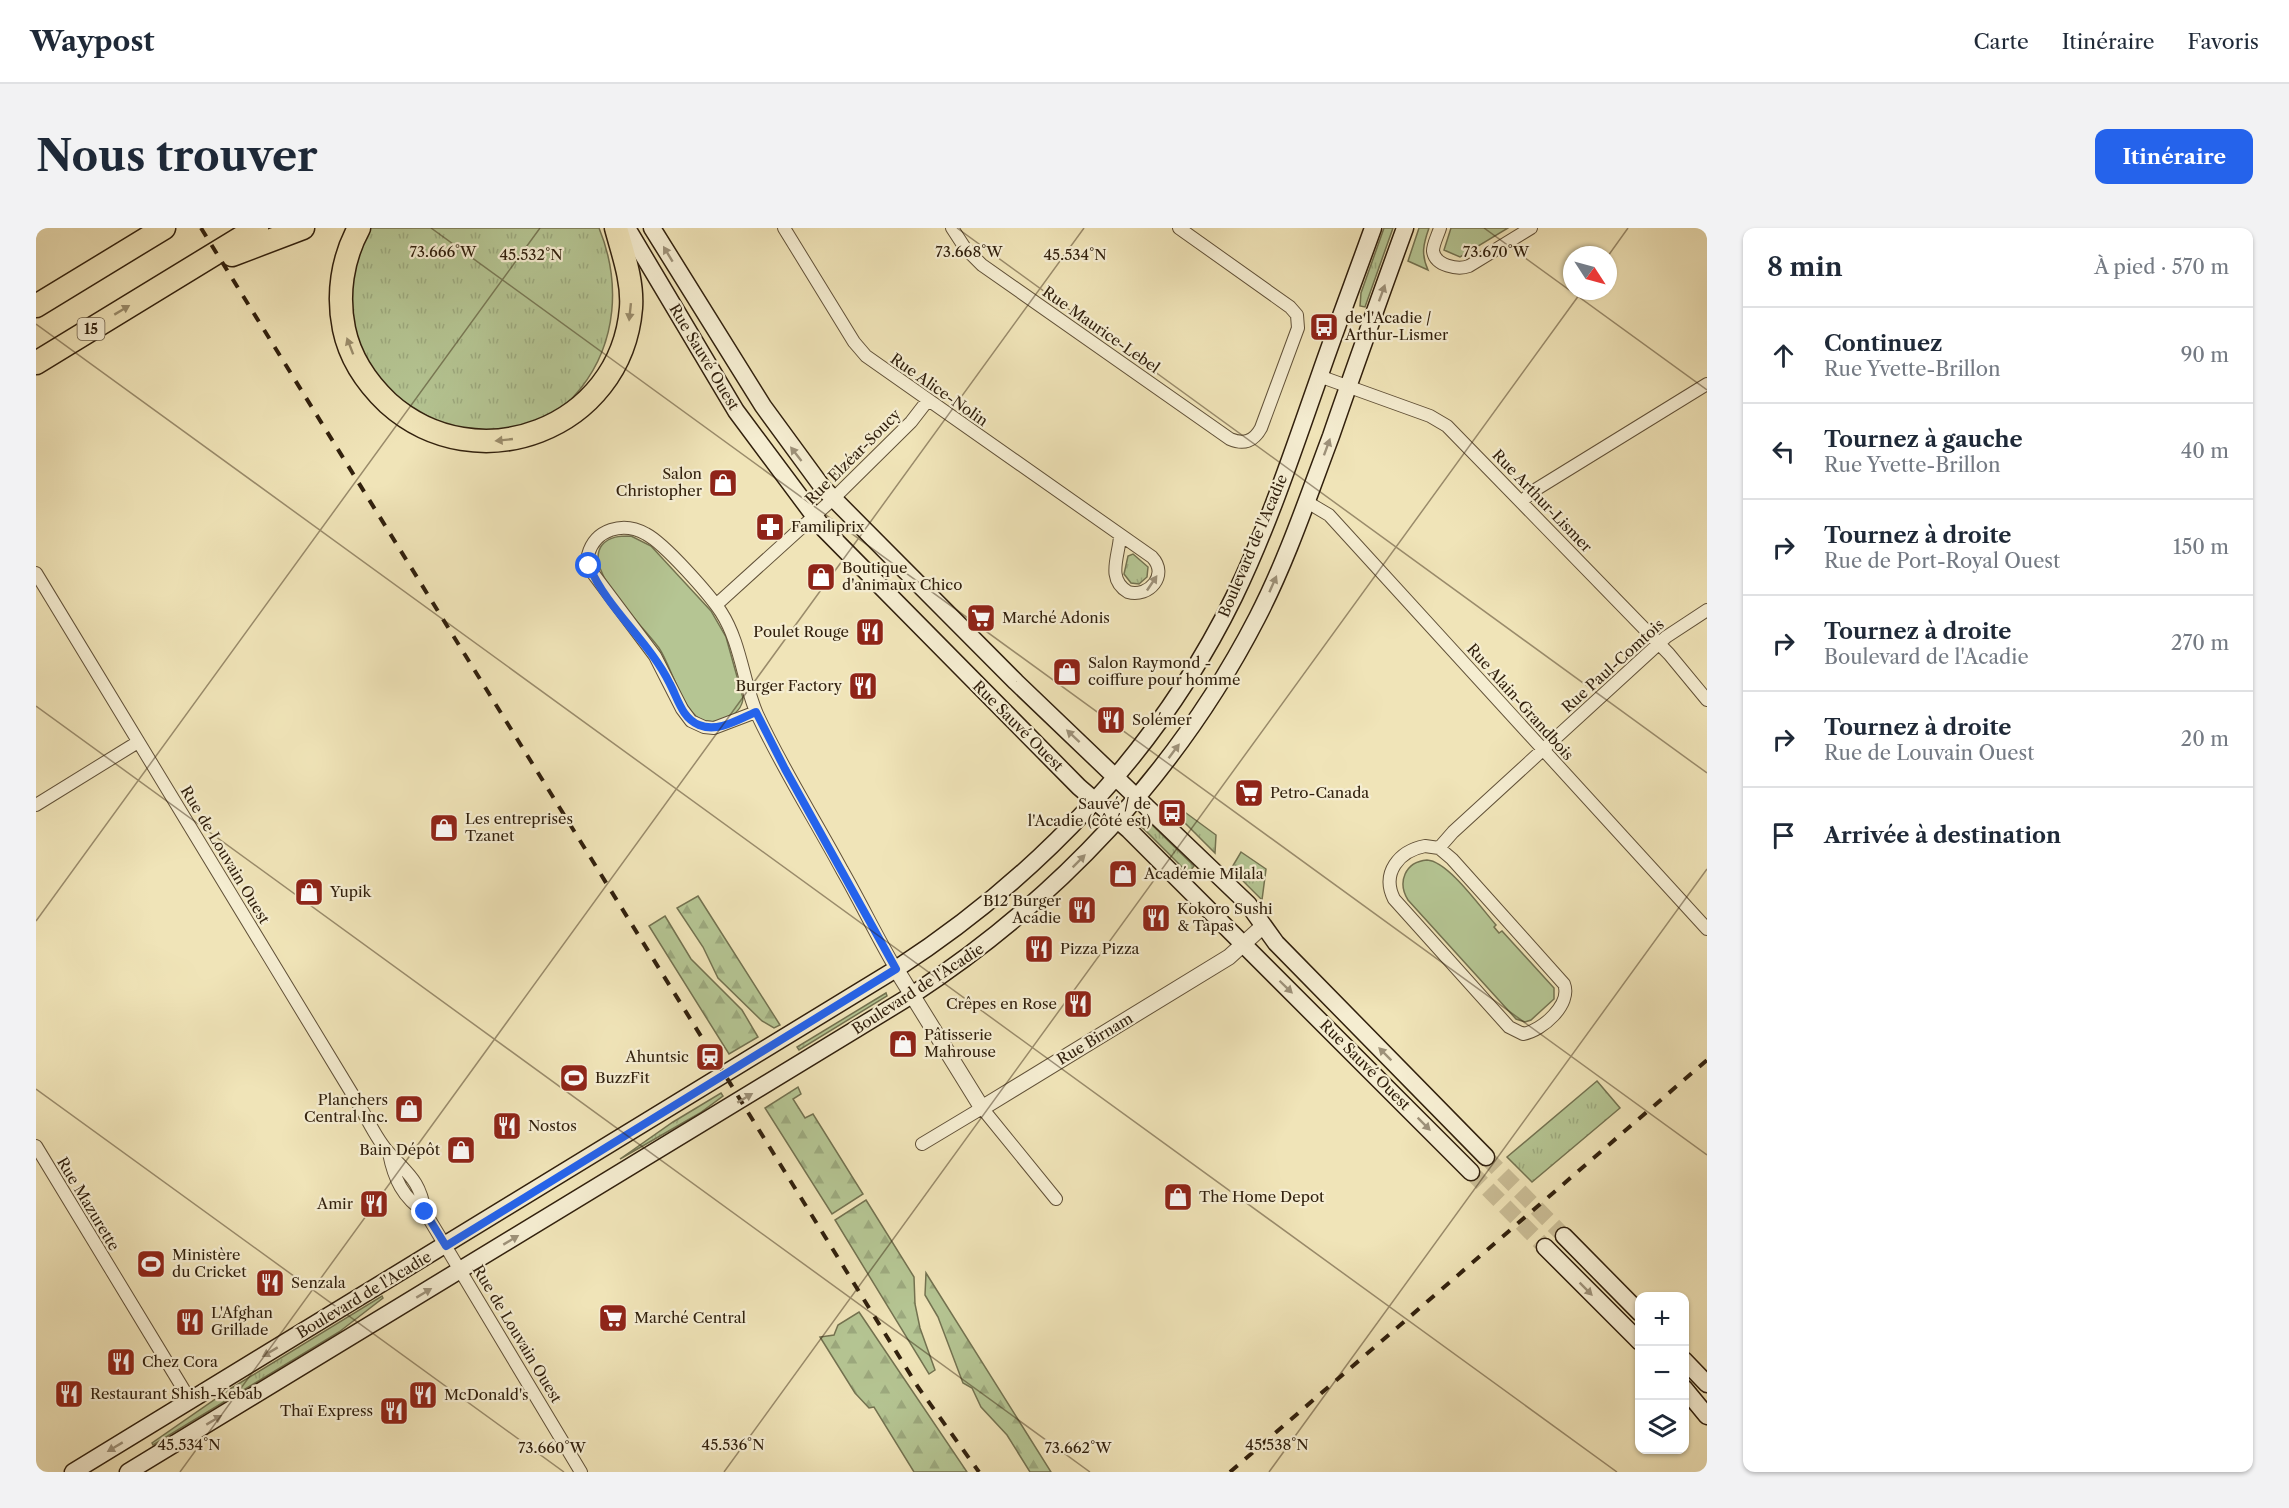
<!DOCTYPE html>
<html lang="fr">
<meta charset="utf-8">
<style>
body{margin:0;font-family:"Libre Caslon Text",serif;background:#f2f2f3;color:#1f2937}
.controls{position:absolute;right:18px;bottom:18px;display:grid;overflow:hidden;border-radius:12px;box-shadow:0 2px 4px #0004}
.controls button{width:54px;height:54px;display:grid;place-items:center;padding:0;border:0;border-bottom:2px solid #e0e1e3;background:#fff;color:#1f2937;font:30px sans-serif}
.compass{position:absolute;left:1527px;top:18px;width:54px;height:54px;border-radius:50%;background:#fff;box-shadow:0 2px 4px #0004;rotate:126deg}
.stop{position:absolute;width:18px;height:18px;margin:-14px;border:4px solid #2563eb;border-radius:50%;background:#fff}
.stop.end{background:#2563eb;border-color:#fff;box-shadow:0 2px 6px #0008}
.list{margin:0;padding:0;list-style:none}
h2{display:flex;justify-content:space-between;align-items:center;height:78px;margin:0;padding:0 24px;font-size:26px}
h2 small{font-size:20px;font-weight:400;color:#747a83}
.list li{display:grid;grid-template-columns:39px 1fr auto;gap:18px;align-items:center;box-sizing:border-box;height:96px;padding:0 24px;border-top:2px solid #e0e1e3}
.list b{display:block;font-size:22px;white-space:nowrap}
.list p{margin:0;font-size:20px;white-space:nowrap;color:#747a83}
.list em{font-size:20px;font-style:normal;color:#747a83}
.icon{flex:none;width:33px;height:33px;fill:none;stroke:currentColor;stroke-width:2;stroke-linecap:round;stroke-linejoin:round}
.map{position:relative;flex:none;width:1671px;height:1244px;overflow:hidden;border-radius:12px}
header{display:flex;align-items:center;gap:36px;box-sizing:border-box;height:84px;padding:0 30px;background:#fff;border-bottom:2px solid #e0e1e3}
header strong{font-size:28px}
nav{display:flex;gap:33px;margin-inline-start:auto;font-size:21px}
.intro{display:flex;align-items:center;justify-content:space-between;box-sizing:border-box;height:144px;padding:0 36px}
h1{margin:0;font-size:42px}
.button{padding:15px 27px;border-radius:12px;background:#2563eb;color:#fff;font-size:21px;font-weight:700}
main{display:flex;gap:36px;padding:0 36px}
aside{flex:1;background:#fff;border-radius:12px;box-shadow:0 2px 4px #0004}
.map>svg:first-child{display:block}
</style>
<header>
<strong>Waypost</strong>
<nav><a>Carte</a><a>Itinéraire</a><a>Favoris</a></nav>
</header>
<div class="intro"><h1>Nous trouver</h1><a class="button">Itinéraire</a></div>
<main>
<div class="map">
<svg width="1671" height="1244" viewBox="0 0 1671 1244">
<defs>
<pattern id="grass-tufts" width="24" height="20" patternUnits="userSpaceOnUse" patternTransform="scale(1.5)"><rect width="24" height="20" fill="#b5c593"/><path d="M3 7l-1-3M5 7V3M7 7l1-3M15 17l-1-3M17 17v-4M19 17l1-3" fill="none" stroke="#9ca97e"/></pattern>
<pattern id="forest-firs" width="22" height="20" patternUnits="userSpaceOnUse" patternTransform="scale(1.5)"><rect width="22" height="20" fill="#b5c593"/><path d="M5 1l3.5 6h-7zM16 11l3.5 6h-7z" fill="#9ca97e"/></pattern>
</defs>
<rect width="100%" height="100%" fill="#f0e4b8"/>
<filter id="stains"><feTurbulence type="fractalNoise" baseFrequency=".00333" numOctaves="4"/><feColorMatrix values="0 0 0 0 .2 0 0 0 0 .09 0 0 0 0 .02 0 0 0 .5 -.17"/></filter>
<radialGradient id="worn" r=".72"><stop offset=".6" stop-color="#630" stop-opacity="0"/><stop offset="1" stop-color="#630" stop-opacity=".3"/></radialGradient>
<path fill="url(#grass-tufts)" stroke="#737250" stroke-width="1.5" d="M334,0H563C585,54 581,114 545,160C536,171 524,185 511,191C492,199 448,204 426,209L345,160L317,109L313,78L318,32Z
M1348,0H1357L1329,79L1324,78L1325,65Z
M1383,0H1393C1387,17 1385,26 1392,42L1372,33Z
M1097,326L1112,339L1111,349L1103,356L1095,355L1088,346L1092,328Z
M1150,585L1180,607L1179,625L1145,591Z
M1113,594L1158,638L1152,645L1106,599Z
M1205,624L1230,641L1226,672L1195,641Z
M850,765L851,768L763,822L761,819Z
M1561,853L1584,880L1496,954L1471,929Z
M685,865L687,868L664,885L584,931L637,894Z
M346,1068L347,1070L303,1104L117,1217L116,1215L194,1161Z"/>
<path fill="url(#forest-firs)" stroke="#737250" stroke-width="1.5" d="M662,668L744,797L738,800L726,793L682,750L667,719L641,680Z
M629,688L655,731L706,782L722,809L693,826L613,698Z
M762,859L765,866L757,871L769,890L777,886L827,966L796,986L729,880Z
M830,972L878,1049L879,1076L884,1100L899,1142L893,1146L799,992Z
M890,1045L1015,1244H994L971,1207L945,1179L936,1160L927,1155L902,1089L889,1067Z
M823,1084L931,1244H878L838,1179L833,1180L819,1165L784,1109L798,1107L802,1097Z"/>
<path fill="#b5c593" stroke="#737250" stroke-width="1.5" d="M1415,0H1472L1424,29L1408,22Z
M595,308L615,318L675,383L690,409L707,470C706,488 679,499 664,491C646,481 635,438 623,420C608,398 546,343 566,317C574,308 584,308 595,308Z
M1391,632C1412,633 1445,680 1460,697L1458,699L1463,705L1466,703L1518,760V771L1495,792L1489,794L1480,791L1372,672C1361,654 1369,634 1391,632Z"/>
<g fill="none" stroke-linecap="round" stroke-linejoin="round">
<path stroke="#cabd96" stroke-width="16" stroke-dasharray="16 8" stroke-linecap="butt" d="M1450,929L1528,1008
M1435,944L1509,1019"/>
<g stroke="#615138" stroke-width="14">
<path id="minor" d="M748,0L818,114L830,128L1116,329C1133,347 1113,370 1092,364C1070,351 1083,328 1084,308
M916,0L929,20L946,37L1194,211C1208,217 1218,213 1225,200L1262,100L1261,87L1254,79L1143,0
M1404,0C1402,7 1397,16 1397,23C1399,38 1422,42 1433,38L1495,0
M1283,148L1394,188L1411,198L1633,426L1671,472
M1486,273L1499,262L1671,156
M1271,274L1293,287L1671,701
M0,345L326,882C334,896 342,914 354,926C373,947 384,953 389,984L545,1244
M680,377L797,271L875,194L892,172
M720,484L678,500L668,499L655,493L646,481L619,428L556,344L552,327C559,301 587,293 610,306C629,316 673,366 685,384C705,415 707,454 721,486C746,540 778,590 806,642C825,675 841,709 860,741
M0,577L102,514
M1389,618L1403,620L1416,631L1528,756C1536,776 1506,803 1487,806L1473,799L1358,671C1345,645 1363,623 1389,618Z
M1403,620L1417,604L1630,409L1671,382
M886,916L946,880L1020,971
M0,918L154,1172
M353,925C358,951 367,970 389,984"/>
</g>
<g stroke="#615138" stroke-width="17">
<path id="tertiary" d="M860,741L946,880L1193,729L1226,699"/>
</g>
<g stroke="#31200d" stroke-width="19">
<path id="secondary" d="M591,0L700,183L788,301L1043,559L1093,602L1435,944
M616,0L727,178L787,260L980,454L1212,676L1240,715L1450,929
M1528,1008L1604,1085
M1509,1019L1604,1114
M1648,1132L1671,1156
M1648,1160L1671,1188
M37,1244L860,741C1002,649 1123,522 1198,369C1231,301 1255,229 1280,158C1298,105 1318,53 1337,0
M92,1244L876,767C1021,672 1141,545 1221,390C1251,332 1272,269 1295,208C1319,138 1344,69 1369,0"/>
</g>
<g stroke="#31200d" stroke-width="25">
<path id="motorway" d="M323,0C306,31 301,67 308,101C314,130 331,155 352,175C441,255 585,201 595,80C597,53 587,26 580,0
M196,27L267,0
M0,78L128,0
M0,135L221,0"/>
</g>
<use href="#minor" stroke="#f5edd1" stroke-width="12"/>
<use href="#tertiary" stroke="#f5edd1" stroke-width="15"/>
<use href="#secondary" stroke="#f5edd1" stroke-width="16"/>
<use href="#motorway" stroke="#f0e4b8" stroke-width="22"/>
<path stroke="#31200d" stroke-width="4" stroke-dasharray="10 10" stroke-linecap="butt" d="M165,0L882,1159L943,1244
M1194,1244L1671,832"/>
</g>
<defs><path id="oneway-solid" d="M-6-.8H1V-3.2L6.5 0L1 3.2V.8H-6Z" transform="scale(1.5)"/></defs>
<g fill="#9d9179">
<use href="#oneway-solid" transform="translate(632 26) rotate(-121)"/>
<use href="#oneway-solid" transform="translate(1346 65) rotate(-70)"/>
<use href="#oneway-solid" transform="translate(1291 219) rotate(-70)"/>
<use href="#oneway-solid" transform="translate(760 226) rotate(-128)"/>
<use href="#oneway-solid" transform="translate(1116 355) rotate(-56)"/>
<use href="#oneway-solid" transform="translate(1237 356) rotate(-66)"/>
<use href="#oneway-solid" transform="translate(1037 508) rotate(-137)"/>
<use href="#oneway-solid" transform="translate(1138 523) rotate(-53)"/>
<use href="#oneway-solid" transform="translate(1043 633) rotate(-45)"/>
<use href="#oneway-solid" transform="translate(1250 759) rotate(44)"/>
<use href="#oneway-solid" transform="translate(1349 826) rotate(-135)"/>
<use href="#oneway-solid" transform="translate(709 870) rotate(-31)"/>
<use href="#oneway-solid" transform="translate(1388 896) rotate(45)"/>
<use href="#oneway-solid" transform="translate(475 1012) rotate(-31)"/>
<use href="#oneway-solid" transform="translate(1550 1061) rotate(45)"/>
<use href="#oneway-solid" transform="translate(388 1065) rotate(-31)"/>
<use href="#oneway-solid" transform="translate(234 1124) rotate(149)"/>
<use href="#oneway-solid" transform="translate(178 1192) rotate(-31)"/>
<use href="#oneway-solid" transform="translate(79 1219) rotate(149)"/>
</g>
<g fill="#9a8c6b">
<use href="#oneway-solid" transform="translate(86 82) rotate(-31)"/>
<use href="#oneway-solid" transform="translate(594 84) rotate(96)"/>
<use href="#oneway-solid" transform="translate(314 118) rotate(-111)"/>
<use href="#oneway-solid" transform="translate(468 212) rotate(174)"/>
</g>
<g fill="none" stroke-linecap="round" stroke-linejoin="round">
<path stroke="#2563eb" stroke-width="8" d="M389,984L410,1018L860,741L749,541L720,484C703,491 682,505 663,497C646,490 642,471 634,456C613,413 572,382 553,338"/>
</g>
<path fill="none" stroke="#31200d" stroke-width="1.5" stroke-opacity="0.45" d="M395,0L1671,927M921,0L1671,545M1448,0L1671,162M1572,28L1592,0M0,96L1581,1244M0,478L1054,1244M0,693L504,0M0,861L528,1244M0,1243L1,1244M144,1244L1048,0M688,1244L1546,63M1233,1244L1671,641"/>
<defs>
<g id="bus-square" transform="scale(1.5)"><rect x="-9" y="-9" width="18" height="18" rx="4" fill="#8f2418" stroke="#f5edd1"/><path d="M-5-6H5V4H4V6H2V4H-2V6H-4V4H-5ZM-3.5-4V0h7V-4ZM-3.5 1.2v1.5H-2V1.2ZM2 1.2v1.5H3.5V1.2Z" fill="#fff"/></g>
<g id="shop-square" transform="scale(1.5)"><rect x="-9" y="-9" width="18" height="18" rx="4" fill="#8f2418" stroke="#f5edd1"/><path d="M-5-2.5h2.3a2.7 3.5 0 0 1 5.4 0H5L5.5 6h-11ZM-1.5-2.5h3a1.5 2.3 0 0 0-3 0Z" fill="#fff"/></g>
<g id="pharmacy-square" transform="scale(1.5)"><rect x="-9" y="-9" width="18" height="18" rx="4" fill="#8f2418" stroke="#f5edd1"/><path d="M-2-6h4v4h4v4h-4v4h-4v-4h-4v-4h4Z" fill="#fff"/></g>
<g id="supermarket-square" transform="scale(1.5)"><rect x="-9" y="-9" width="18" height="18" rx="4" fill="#8f2418" stroke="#f5edd1"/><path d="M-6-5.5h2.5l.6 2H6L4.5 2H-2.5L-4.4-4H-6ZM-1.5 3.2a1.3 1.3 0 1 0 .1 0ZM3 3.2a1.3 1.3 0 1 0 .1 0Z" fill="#fff"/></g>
<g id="restaurant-square" transform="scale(1.5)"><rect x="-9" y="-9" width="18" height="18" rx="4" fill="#8f2418" stroke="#f5edd1"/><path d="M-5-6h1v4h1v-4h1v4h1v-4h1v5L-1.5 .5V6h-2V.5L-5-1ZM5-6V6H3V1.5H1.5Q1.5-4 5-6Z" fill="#fff"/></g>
<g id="station-square" transform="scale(1.5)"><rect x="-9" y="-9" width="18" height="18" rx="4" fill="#8f2418" stroke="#f5edd1"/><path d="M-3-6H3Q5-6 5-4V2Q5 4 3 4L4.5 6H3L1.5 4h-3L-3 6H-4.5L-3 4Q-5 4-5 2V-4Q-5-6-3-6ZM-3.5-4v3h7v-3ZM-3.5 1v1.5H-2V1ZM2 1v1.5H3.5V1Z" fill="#fff"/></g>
<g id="stadium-square" transform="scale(1.5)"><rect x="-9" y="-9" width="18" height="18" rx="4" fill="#8f2418" stroke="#f5edd1"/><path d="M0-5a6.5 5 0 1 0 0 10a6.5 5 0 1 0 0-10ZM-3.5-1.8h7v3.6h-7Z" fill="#fff"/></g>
</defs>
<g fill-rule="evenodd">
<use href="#bus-square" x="1288" y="99"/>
<use href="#shop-square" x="687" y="255"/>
<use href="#pharmacy-square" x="734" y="299"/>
<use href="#shop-square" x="785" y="349"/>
<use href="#supermarket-square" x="945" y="390"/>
<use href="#restaurant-square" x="834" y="404"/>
<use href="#shop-square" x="1031" y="444"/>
<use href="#restaurant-square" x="827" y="458"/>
<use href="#restaurant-square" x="1075" y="492"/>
<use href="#supermarket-square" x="1213" y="565"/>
<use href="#bus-square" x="1136" y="585"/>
<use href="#shop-square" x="408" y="600"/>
<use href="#shop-square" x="1087" y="646"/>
<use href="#shop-square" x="273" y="664"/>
<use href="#restaurant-square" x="1046" y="682"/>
<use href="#restaurant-square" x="1120" y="690"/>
<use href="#restaurant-square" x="1003" y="721"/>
<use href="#restaurant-square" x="1042" y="776"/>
<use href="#shop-square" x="867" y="816"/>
<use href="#station-square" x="674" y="829"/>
<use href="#stadium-square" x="538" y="850"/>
<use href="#shop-square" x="373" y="881"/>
<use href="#restaurant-square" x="471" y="898"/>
<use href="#shop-square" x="425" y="922"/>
<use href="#shop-square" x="1142" y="969"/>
<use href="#restaurant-square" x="338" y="976"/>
<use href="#stadium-square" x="115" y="1036"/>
<use href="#restaurant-square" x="234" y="1055"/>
<use href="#supermarket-square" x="577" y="1090"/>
<use href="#restaurant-square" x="154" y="1094"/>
<use href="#restaurant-square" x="85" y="1134"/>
<use href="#restaurant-square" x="33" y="1166"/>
<use href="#restaurant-square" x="387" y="1167"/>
<use href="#restaurant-square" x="358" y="1183"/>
</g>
<g text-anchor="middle" stroke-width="4.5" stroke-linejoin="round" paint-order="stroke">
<rect fill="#f5edd1" stroke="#6c5e48" stroke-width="1.5" x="41.5" y="90" width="27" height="22" rx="4.5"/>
<g font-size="14" font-weight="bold" fill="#31200d">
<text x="55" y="106">15</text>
</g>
<g font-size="15" fill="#31200d" stroke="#f5edd1" text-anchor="start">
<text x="1309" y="95">de l'Acadie /<tspan x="1309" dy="17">Arthur-Lismer</tspan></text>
<text x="666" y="251" text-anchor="end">Salon<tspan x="666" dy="17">Christopher</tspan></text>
<text x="755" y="304">Familiprix</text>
<text x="806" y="345">Boutique<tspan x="806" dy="17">d'animaux Chico</tspan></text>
<text x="966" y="395">Marché Adonis</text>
<text x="813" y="409" text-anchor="end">Poulet Rouge</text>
<text x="1052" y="440">Salon Raymond -<tspan x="1052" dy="17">coiffure pour homme</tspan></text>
<text x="806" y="463" text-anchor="end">Burger Factory</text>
<text x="1096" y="497">Solémer</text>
<text x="1234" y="570">Petro-Canada</text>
<text x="1115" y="581" text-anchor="end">Sauvé / de<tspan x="1115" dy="17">l'Acadie (côté est)</tspan></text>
<text x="429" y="596">Les entreprises<tspan x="429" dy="17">Tzanet</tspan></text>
<text x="1108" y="651">Académie Milala</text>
<text x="294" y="669">Yupik</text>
<text x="1025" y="678" text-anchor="end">B12 Burger<tspan x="1025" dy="17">Acadie</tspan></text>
<text x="1141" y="686">Kokoro Sushi<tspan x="1141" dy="17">&amp; Tapas</tspan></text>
<text x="1024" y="726">Pizza Pizza</text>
<text x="1021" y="781" text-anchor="end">Crêpes en Rose</text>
<text x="888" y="812">Pâtisserie<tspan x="888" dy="17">Mahrouse</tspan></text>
<text x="653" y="834" text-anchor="end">Ahuntsic</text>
<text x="559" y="855">BuzzFit</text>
<text x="352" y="877" text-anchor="end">Planchers<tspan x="352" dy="17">Central Inc.</tspan></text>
<text x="492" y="903">Nostos</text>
<text x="404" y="927" text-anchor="end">Bain Dépôt</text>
<text x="1163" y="974">The Home Depot</text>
<text x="317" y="981" text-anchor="end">Amir</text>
<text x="136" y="1032">Ministère<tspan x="136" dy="17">du Cricket</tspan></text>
<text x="255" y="1060">Senzala</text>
<text x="175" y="1090">L'Afghan<tspan x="175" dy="17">Grillade</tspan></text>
<text x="598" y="1095">Marché Central</text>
<text x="106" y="1139">Chez Cora</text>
<text x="54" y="1171">Restaurant Shish-Kebab</text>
<text x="408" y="1172">McDonald's</text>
<text x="337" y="1188" text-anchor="end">Thaï Express</text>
</g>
<g font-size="15" fill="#31200d" stroke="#f5edd1">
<text transform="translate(1065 102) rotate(35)" y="5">Rue Maurice-Lebel</text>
<text transform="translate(668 129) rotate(59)" y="5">Rue Sauvé Ouest</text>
<text transform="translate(903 162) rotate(35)" y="5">Rue Alice-Nolin</text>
<text transform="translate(817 229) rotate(-45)" y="5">Rue Elzéar-Soucy</text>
<text transform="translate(1506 273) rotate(46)" y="5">Rue Arthur-Lismer</text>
<text transform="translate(1217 318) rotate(-67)" y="5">Boulevard de l'Acadie</text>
<text transform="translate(1577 438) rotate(-42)" y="5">Rue Paul-Comtois</text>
<text transform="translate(1484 474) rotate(48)" y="5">Rue Alain-Grandbois</text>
<text transform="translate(982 498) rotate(45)" y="5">Rue Sauvé Ouest</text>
<text transform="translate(189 627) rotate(59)" y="5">Rue de Louvain Ouest</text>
<text transform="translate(882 761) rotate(-33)" y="5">Boulevard de l'Acadie</text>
<text transform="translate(1059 811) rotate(-31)" y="5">Rue Birnam</text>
<text transform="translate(1329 837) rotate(45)" y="5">Rue Sauvé Ouest</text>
<text transform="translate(52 976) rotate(59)" y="5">Rue Mazurette</text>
<text transform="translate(328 1067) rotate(-31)" y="5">Boulevard de l'Acadie</text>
<text transform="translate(481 1106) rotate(59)" y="5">Rue de Louvain Ouest</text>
</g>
</g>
<g font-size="15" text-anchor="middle" fill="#31200d" stroke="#f5edd1" stroke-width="4.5" stroke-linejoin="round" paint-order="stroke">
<text x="1460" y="29">73.670°W</text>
<text x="407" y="29">73.666°W</text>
<text x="933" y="29">73.668°W</text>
<text x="495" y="32">45.532°N</text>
<text x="1039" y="32">45.534°N</text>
<text x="153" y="1222">45.534°N</text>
<text x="697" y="1222">45.536°N</text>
<text x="1241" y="1222">45.538°N</text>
<text x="516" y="1225">73.660°W</text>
<text x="1042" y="1225">73.662°W</text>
</g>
<rect width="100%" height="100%" filter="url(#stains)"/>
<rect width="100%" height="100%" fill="url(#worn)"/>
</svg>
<div class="controls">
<button>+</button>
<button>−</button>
<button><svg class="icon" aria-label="layers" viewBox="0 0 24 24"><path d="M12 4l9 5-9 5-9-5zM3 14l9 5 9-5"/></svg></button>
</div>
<svg class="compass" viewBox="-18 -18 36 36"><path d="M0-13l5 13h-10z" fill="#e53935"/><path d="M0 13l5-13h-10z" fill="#747a83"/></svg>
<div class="stop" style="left:553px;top:338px"></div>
<div class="stop end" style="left:389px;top:984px"></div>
</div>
<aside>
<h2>8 min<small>À pied · 570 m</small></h2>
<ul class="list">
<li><svg class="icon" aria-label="ahead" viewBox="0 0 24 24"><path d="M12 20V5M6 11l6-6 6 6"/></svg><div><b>Continuez</b><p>Rue Yvette-Brillon</p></div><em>90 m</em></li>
<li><svg class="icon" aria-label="left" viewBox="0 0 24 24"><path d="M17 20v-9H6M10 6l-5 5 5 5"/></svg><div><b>Tournez à gauche</b><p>Rue Yvette-Brillon</p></div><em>40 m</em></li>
<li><svg class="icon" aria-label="right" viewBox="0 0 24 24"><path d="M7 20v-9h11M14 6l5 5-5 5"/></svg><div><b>Tournez à droite</b><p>Rue de Port-Royal Ouest</p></div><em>150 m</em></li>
<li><svg class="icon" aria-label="right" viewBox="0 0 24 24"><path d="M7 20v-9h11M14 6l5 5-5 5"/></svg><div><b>Tournez à droite</b><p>Boulevard de l'Acadie</p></div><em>270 m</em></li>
<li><svg class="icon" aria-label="right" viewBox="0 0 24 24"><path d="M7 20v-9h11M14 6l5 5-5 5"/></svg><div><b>Tournez à droite</b><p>Rue de Louvain Ouest</p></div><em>20 m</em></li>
<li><svg class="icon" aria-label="arrive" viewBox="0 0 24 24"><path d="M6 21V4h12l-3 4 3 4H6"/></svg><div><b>Arrivée à destination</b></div></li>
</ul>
</aside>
</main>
